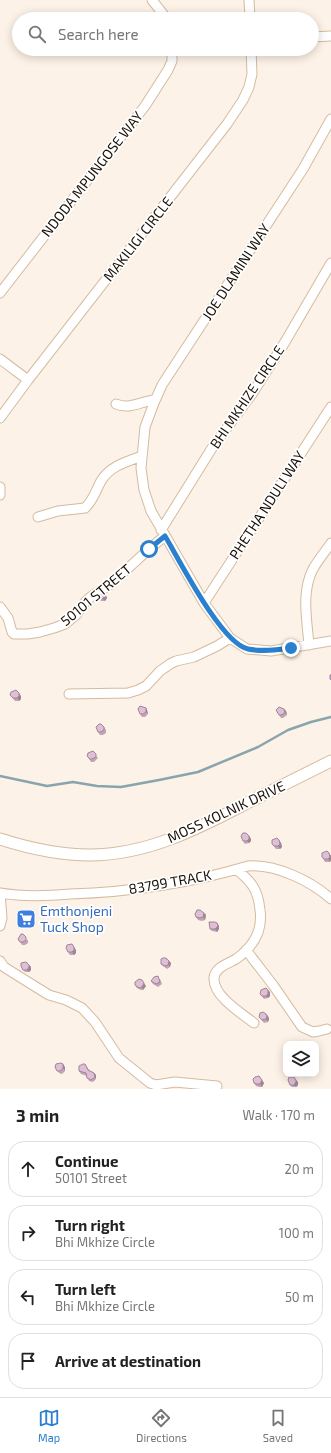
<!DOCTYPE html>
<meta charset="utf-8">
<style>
body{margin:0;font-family:"Exo 2",sans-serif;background:#f2f2f2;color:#222}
.controls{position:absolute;right:12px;bottom:12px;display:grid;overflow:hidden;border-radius:8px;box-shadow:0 2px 10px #0003}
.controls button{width:36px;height:36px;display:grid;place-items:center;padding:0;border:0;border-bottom:1px solid #e0e0e0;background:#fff;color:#222;font:20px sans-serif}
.stop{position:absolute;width:12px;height:12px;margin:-9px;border:3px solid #2a80ce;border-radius:50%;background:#fff}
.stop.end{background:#2a80ce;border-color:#fff;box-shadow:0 1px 4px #0008}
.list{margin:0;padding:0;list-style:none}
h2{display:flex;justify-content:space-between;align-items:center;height:52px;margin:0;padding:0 16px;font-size:17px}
h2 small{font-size:13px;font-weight:400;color:#767676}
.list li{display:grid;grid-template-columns:26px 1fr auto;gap:12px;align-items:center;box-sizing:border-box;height:56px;margin:0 8px 8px;padding:0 8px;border:1px solid #e0e0e0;border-radius:16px}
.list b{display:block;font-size:15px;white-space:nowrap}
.list p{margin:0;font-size:13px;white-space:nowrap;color:#767676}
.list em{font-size:13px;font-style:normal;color:#767676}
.icon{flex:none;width:22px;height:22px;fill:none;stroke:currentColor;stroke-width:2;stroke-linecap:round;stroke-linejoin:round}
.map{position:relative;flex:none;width:331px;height:1089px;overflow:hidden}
.search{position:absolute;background:#fff;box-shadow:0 2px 10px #0003;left:12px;right:12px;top:12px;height:44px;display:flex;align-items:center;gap:10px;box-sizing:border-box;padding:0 14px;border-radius:22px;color:#767676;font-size:15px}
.sheet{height:308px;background:#fff}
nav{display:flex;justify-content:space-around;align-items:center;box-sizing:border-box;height:56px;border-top:1px solid #e0e0e0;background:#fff;font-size:11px;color:#767676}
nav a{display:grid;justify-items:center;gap:2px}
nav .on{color:#2a80ce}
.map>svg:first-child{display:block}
</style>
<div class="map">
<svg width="331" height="1089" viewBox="0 0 331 1089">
<rect width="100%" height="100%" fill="#fdf2e7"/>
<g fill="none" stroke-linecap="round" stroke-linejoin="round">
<path stroke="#89a4ad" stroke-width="2.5" d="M0,776L47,786L73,782L97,786L121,787L159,780L198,772L258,747L288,730L311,722L331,717"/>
<g stroke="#d4bb9f" stroke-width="11">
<path id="minor" d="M152,0L167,19
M249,0L250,19
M312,37L331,36
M331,119L303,169L162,385L154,403L145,427L141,468L144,490L151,511L204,603L230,638L247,649L271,651L331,641
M0,293L145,106L168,70L172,61V49
M0,359L28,380
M116,404C130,410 141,401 155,400
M0,418L28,380L227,124L243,100L249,87L252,74L251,49
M0,487V495
M38,517L58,511L85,508C93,501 96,490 101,481C110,466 126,462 142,456
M161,530L212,448L252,394L285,342L331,263
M204,603L331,407
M0,607L8,618L12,632L14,634H28L40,632L54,628L65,624L76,615L86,601L92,596L111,584L149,549L165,536
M309,645C307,620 301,592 313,569C318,560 325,552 331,543
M69,694L128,693L138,690L146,686L160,671L170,664L176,661L194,657L217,646L230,638
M237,870C252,882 258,890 260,910C263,931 253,947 236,959C228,964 215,967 214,978C213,996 241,1013 254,1023
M0,893C23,897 47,896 70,894C133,892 188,884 248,866C276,864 311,881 331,899
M0,926L2,918L0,893
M246,950L273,985L302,1027L313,1032L319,1031L327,1029
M0,961L4,967L36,987L49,995L66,1000L82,1008L95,1022L119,1058L150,1083L156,1085L175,1082L217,1086"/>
</g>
<g stroke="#d4bb9f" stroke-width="13">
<path id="major" d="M0,839C28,848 60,855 90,855C146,855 198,829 247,803C275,789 303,775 331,761"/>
</g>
<use href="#minor" stroke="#fff" stroke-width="9"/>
<use href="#major" stroke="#fff" stroke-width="11"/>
</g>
<path fill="#c1a4b8" d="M106,595L107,598L105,601H101L97,597Z
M10,695L21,696V699L19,701H15Z
M146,708L147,710L148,714L145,717H142L140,714Z
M284,709L286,711L287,715L283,718H281L279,715Z
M104,727L106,730V733L103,735H100L98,732Z
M87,756L98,757L97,759L94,762H91Z
M249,836L251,839V841L249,843L245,844L243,841Z
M279,840L281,843L282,847L280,849H276L272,844Z
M329,853L331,856V860L330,862H325L322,857Z
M204,913L206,915L205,920L202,921L198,920L196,917Z
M217,923L219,926V929L217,932L212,931L210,929Z
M18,939L28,940V943L25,945H22Z
M76,950V953L74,955H70L68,952Z
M169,961L171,963L170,967L167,969L163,966L161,964Z
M29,965L31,967V970L29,972H25L21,966Z
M160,979L162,984L158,987L153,984L151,981Z
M135,985L146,986L143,990H141L137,988Z
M270,992V996L268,998L264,999L260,994Z
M268,1016L269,1019L268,1022L264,1023L259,1017Z
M85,1064L89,1070L94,1073L96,1075V1079L93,1082L89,1081L87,1076L81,1074L79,1071Z
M55,1067H65V1071L62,1074L59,1073Z
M259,1076L264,1083L262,1087H259L256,1086L254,1083Z
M298,1082V1085L296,1087H292L290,1085Z"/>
<path fill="#9d8696" d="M104,592L107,598L105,601L103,599Z
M19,693L21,696V699L19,701L17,698Z
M146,708L147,710L148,714L146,712Z
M284,709L286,711L287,715L285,713Z
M249,836L251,839V841L249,843L247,841Z
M279,840L281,843L282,847L280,849L278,846Z
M329,853L331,856V860L330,862L328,859Z
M204,913L206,915L205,920L203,917Z
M217,923L219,926V929L217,932L215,929Z
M74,947L76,950V953L74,955L72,952Z
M169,961L171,963L170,967L168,965Z
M29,965L31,967V970L29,972L27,970Z
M144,983L146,986L143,990L142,987Z
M268,990L270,992V996L268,998L266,996Z
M266,1014L268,1016L269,1019L268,1022L266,1019Z
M63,1064L65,1067V1071L63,1068Z
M94,1073L96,1075V1079L95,1077Z
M262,1080L264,1083L262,1087L260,1084Z
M296,1080L298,1082V1085L296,1087L294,1085Z"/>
<path fill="#e0bfd6" stroke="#9d8696" d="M104,592L105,595L103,599H99L97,597Z
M330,675H331V680L330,679Z
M16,690L19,693V696L17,698H13L10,695L11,692Z
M140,706L146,708V712L143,714H140L138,709Z
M279,707L284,709L285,713L281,715H279L276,710Z
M99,724H101L104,727V730L101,732H98L96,727Z
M93,751L96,754V757L92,759H90L87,756L88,753Z
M243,833H246L249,836V839L247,841H243L241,836Z
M277,838L279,840L280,844L278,846H274L272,844V840Z
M327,851L329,853L330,857L328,859H324L322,857V853Z
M197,910H200L204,913L203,917L200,918L196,917L195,914Z
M209,922H215L217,923L218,926L215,929H210Z
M21,934H23L26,937V940L23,942H20L18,939Z
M72,944L74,947V950L72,952H68L66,948L67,945Z
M163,958H166L169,961L168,965L165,966L161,964V959Z
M26,962L29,965V967L27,970H23L21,966V963Z
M158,976L160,982L156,984L151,981L154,977Z
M139,979L142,980L144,983L142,987L139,988L135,985V982Z
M266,988L268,990V994L266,996H262L260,994L261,990Z
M263,1012L266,1014L267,1016L266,1019L262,1020L259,1017L260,1013Z
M61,1063L63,1064V1068L60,1071H57L55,1067L56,1064Z
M83,1064H85L88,1070L94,1073L95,1077L91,1080L87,1078L86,1073L79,1071V1066Z
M259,1076L262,1080L260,1084H257L254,1083L253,1079L255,1077Z
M289,1077H294L296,1080V1082L294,1085H290L288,1080Z"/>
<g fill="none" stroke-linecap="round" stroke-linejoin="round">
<path stroke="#2a80ce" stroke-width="5" d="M149,549L165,536C180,561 221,643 248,649C262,652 277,650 291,648"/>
</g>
<defs>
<g id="supermarket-square" transform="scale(1)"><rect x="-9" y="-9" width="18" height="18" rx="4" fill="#3f7fe0" stroke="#fff"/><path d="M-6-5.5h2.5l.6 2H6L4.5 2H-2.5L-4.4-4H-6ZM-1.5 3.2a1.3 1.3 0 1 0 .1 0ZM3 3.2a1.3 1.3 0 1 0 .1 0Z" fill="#fff"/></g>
</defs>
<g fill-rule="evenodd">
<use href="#supermarket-square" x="26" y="919"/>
</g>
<g text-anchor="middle" stroke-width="3.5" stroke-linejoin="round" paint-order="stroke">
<g font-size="14" fill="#1a1107" stroke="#fff">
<text transform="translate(92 174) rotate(-52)" y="5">NDODA MPUNGOSE WAY</text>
<text transform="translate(138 239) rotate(-52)" y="5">MAKILIGI CIRCLE</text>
<text transform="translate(236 272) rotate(-57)" y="5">JOE DLAMINI WAY</text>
<text transform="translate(247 397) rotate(-56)" y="5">BHI MKHIZE CIRCLE</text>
<text transform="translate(267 505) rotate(-57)" y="5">PHETHA NDULI WAY</text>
<text transform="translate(96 595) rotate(-40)" y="5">50101 STREET</text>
<text transform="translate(226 812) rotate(-25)" y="5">MOSS KOLNIK DRIVE</text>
<text transform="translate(170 882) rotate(-10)" y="5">83799 TRACK</text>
</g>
<g font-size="14" fill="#366cbe" stroke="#fff" text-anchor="start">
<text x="40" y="916">Emthonjeni<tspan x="40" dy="16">Tuck Shop</tspan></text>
</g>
</g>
</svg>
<div class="controls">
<button><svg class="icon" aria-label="layers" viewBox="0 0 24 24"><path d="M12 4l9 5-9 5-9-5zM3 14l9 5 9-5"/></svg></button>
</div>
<div class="stop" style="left:149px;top:549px"></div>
<div class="stop end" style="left:291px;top:648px"></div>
<div class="search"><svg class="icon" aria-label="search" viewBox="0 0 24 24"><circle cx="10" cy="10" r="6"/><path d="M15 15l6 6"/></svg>Search here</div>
</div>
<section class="sheet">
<h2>3 min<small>Walk · 170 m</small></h2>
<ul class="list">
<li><svg class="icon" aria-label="ahead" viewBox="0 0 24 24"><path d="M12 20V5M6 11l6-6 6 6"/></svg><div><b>Continue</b><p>50101 Street</p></div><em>20 m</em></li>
<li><svg class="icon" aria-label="right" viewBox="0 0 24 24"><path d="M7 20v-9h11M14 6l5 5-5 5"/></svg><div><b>Turn right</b><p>Bhi Mkhize Circle</p></div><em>100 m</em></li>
<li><svg class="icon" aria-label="left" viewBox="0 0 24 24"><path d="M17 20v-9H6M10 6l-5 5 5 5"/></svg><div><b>Turn left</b><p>Bhi Mkhize Circle</p></div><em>50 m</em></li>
<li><svg class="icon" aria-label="arrive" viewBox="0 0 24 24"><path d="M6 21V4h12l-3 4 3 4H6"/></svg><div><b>Arrive at destination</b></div></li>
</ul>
</section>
<nav>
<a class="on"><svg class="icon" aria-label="map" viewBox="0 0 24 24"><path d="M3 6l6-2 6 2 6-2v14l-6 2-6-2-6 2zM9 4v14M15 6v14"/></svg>Map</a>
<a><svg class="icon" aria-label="directions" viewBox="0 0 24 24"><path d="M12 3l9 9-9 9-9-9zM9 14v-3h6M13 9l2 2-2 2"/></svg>Directions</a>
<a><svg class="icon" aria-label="saved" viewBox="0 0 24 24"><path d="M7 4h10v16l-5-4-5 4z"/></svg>Saved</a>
</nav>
